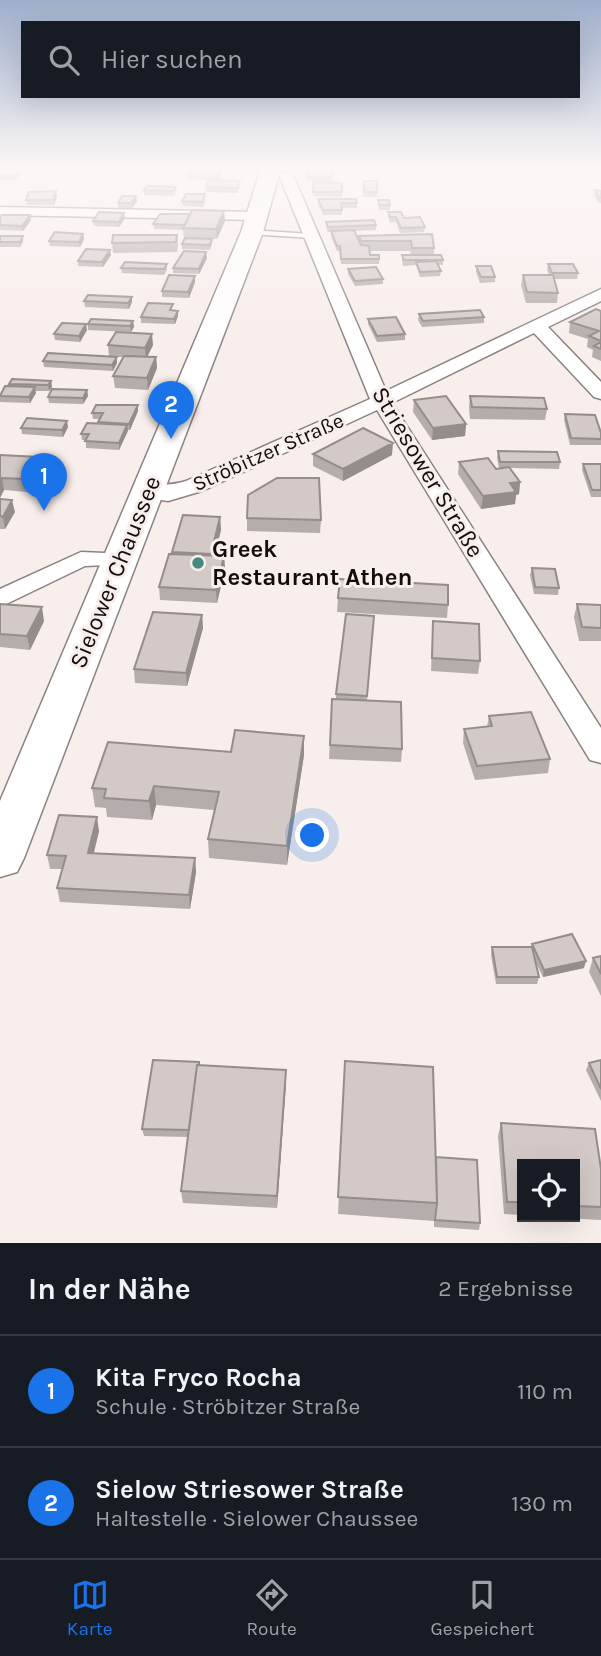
<!DOCTYPE html>
<html lang="de">
<meta charset="utf-8">
<style>
body{margin:0;font-family:Karla,sans-serif;background:#20242c;color:#f1f3f6}
.controls{position:absolute;right:21px;bottom:21px;display:grid;overflow:hidden;border-radius:0px;box-shadow:0 7px 28px #0002}
.controls button{width:63px;height:63px;display:grid;place-items:center;padding:0;border:0;border-bottom:2px solid #363941;background:#171b24;color:#f1f3f6;font:35px sans-serif}
.you{position:absolute;left:313px;top:836px;width:24px;height:24px;margin:-18px;border:5px solid #fff;border-radius:50%;background:#1a73e8;box-shadow:0 0 0 10px #1a73e833}
.badge{display:grid;place-items:center;width:46px;height:46px;border-radius:50%;background:#1a73e8;color:#fff;font-size:23px;font-weight:700}
.pin{position:absolute;translate:-50% -58px;filter:drop-shadow(0 2px 4px #0008)}
.pin::after{content:'';position:absolute;top:37px;width:24px;height:21px;background:inherit;clip-path:polygon(0 0,100% 0,50% 100%)}
.list{margin:0;padding:0;list-style:none}
h2{display:flex;justify-content:space-between;align-items:center;height:91px;margin:0;padding:0 28px;font-size:30px}
h2 small{font-size:23px;font-weight:400;color:#9ea1a6}
.list li{display:grid;grid-template-columns:46px 1fr auto;gap:21px;align-items:center;box-sizing:border-box;height:112px;padding:0 28px;border-top:2px solid #363941}
.list b{display:block;font-size:26px;white-space:nowrap}
.list p{margin:0;font-size:23px;white-space:nowrap;color:#9ea1a6}
.list em{font-size:23px;font-style:normal;color:#9ea1a6}
.icon{flex:none;width:38px;height:38px;fill:none;stroke:currentColor;stroke-width:2;stroke-linecap:round;stroke-linejoin:round}
.map{position:relative;flex:none;width:601px;height:1243px;overflow:hidden}
.search{position:absolute;background:#171b24;box-shadow:0 7px 28px #0002;left:21px;right:21px;top:21px;height:77px;display:flex;align-items:center;gap:18px;box-sizing:border-box;padding:0 24px;border-radius:0px;color:#9ea1a6;font-size:26px}
.sheet{height:315px;background:#171b24}
nav{display:flex;justify-content:space-around;align-items:center;box-sizing:border-box;height:98px;border-top:2px solid #363941;background:#171b24;font-size:19px;color:#9ea1a6}
nav a{display:grid;justify-items:center;gap:4px}
nav .on{color:#1a73e8}
.map>svg:first-child{display:block}
</style>
<div class="map">
<svg width="601" height="1243" viewBox="0 0 601 1243">
<rect width="100%" height="100%" fill="#f8eeeb"/>
<g fill="none" stroke-linecap="round" stroke-linejoin="round">
<g stroke="#8c8381" stroke-width="3">
<path id="service" d="M249,230L311,234L315,236L311,238L252,234L248,232Z"/>
</g>
<g stroke="#8c8381" stroke-width="3">
<path id="minor" d="M286,171L293,175L386,391L601,289V301L548,327L601,382V399L594,397L534,333L392,403L601,728V763L590,760L377,410L202,491L168,501L140,497L137,492L140,487C156,483 168,487 186,481L370,399L279,175Z
M0,207L257,212L264,216L257,220L0,215Z
M81,552L129,554L132,559L129,564L85,566L0,607V589Z"/>
</g>
<g stroke="#8c8381" stroke-width="3">
<path id="secondary" d="M261,168H281L263,232L24,858L17,872L0,877V801L241,232Z"/>
</g>
<use href="#service" fill="#fff" fill-rule="evenodd"/>
<use href="#minor" fill="#fff" fill-rule="evenodd"/>
<use href="#secondary" fill="#fff" fill-rule="evenodd"/>
</g>
<path fill="#b5adab" d="M0,168L24,171L15,180H0Z
M308,168H332V182L307,181Z
M483,168H506V170L484,169Z
M221,171V176L220,180L187,179V174Z
M364,181H377V197H363Z
M314,182L342,183V197L313,196Z
M147,186L176,192L174,196L144,195V190Z
M240,186L237,193L206,192V187Z
M595,190L601,191V203H598L594,195Z
M57,196L54,205H27L26,200Z
M206,199L203,207L183,206L182,201Z
M318,199L357,203V208H342V215H323L318,204Z
M378,200L390,205V210H379Z
M137,201L132,208H118V203Z
M388,212L425,227L424,232L400,233L396,222L390,223L388,217Z
M124,213L125,218L119,227L94,226L93,221Z
M30,215L31,220L23,231L0,230V217Z
M225,221L217,239L184,238L183,230L154,229L153,224Z
M326,222L376,225V230L355,231L359,241V236L432,234L434,248V255L443,260V265H438L441,271L440,276L420,277L416,265L403,266L402,261V255H411L410,251H370V255L379,259V264H341L340,251H337L331,236V232H328L326,227Z
M83,234L84,239L80,247L50,246L49,241Z
M177,235L178,245L177,252L113,253L112,243Z
M0,236L23,241L20,247H0Z
M182,244H212L210,250L182,249Z
M111,255L103,267L78,266V261Z
M207,258L199,274L173,273V268Z
M167,264V270L164,275L122,273L121,268Z
M548,264L578,273L577,279H554L558,293L557,303H526L521,285L523,275H549L547,270Z
M476,266L495,277V282L480,283L476,272Z
M348,269L383,279V284L355,286L348,274Z
M195,276V282L189,298L162,297V291Z
M132,297V302L129,309L85,307L84,301Z
M173,310L178,311V316L175,324L141,323V317Z
M601,311V361L592,357L593,350L587,347L588,339L569,333L570,322Z
M419,314L484,317V323L422,327L418,320Z
M368,319L405,334V340L377,342L368,324Z
M133,321L134,327L131,332L88,330V324Z
M86,324L87,330L80,342L55,340L54,334Z
M108,345H153L147,357H156L157,368L148,390L115,388L113,376L123,357H109Z
M117,357V363L113,371L44,367L43,361Z
M51,381L52,387L49,391H35L36,393L30,403L0,402V395L10,386L9,384Z
M87,390L88,396L83,404L49,403L48,397Z
M470,396L547,409L545,420L470,419L469,408Z
M414,400L466,424L465,436L432,440L413,412Z
M138,411L130,430H128L119,450L86,448V440H82L81,434L99,423L100,419H93L92,413Z
M565,414L601,433V445H570L564,420Z
M68,427L63,437L22,434L21,428Z
M498,451L560,462L559,469L510,468L520,482L519,494L516,495L515,504L481,509L458,474L459,462L496,469L499,468L497,458Z
M313,454L392,455L343,481L313,466Z
M0,455L38,457L40,469L27,492L4,490L0,498Z
M583,464H601V497H591L582,470Z
M0,499L15,512L5,529H0Z
M220,517L221,530L214,556H224L225,569L217,603L160,600L159,587L172,554V552Z
M247,518L321,520L320,533L247,531Z
M532,568L559,588L558,595L534,594L530,575Z
M338,598L448,605L447,618L337,612Z
M0,604L44,621L30,650L0,647Z
M577,604L601,605V641H579L574,617Z
M202,615L203,628L187,686L135,683L134,669Z
M374,616L367,700L402,749L401,762L329,759L332,699H336V694Z
M433,621L480,661L478,674L431,671Z
M489,716L550,759L548,773L475,780L463,743L464,729L487,727Z
M231,752L304,755L287,865L209,858L208,839L214,810L156,805L152,820L107,817L106,808L95,807L92,788Z
M99,831L94,853L195,858L196,872L190,909L60,902L57,888L62,869H50L47,855Z
M532,944L584,968L543,977L536,963L539,977L537,984H496L491,955L492,947H531Z
M601,956V996L589,972L593,958Z
M601,1060V1101L586,1070L589,1063Z
M345,1061L436,1157L480,1223L479,1230L434,1227V1221L338,1214Z
M199,1062L200,1065L286,1083L277,1208L183,1203L181,1191L188,1137L144,1136L142,1129Z
M501,1123L601,1169V1220L544,1217H575V1164H522V1215L504,1214L498,1136Z"/>
<path fill="#948d8b" d="M22,168H24V171L15,180V176Z
M56,191L57,196L54,205L53,200Z
M136,196L137,201L132,208L131,203Z
M224,211L225,221L217,239L216,229Z
M124,213L125,218L119,227V222Z
M30,215L31,220L23,231L22,226Z
M83,234L84,239L80,247L79,242Z
M23,236V241L20,247V242Z
M110,250L111,255L103,267L102,262Z
M206,252L207,258L199,274V269Z
M195,276V282L189,298L188,292Z
M132,297V302L129,309L128,303Z
M178,311V316L175,324L174,319Z
M133,321L134,327L131,332L130,326Z
M86,324L87,330L80,342L79,336Z
M152,334L153,345L146,359L145,348Z
M117,357V363L113,371L112,365Z
M156,357L157,368L148,390L147,378Z
M51,381L52,387L49,391L48,385Z
M35,387L36,393L30,403L29,397Z
M87,390L88,396L83,404V398Z
M138,405V411L130,430L129,424Z
M67,421L68,427L63,437L62,430Z
M466,424L465,436L432,440L433,428Z
M127,425L128,431L119,450V443Z
M393,443L392,455L343,481V469Z
M38,457L40,469L27,492L25,479Z
M2,478L4,490L0,498V481Z
M520,482L519,494L516,495L515,504L481,509L483,496L510,483Z
M12,500L15,512L5,529L3,517Z
M220,517L221,530L212,567L211,554Z
M224,556L225,569L217,603L216,590Z
M42,607L44,621L30,650L27,636Z
M202,615L203,628L187,686L186,673Z
M304,736V755L287,865V846Z
M154,786L156,805L152,820L149,801Z
M97,817L99,831L90,867L88,853Z
M195,858L196,872L190,909L189,895Z
M586,961L584,968L543,977L544,970Z
M286,1070V1083L277,1208V1196Z"/>
<path fill="#d3c9c7" stroke="#948d8b" stroke-width="2" d="M0,168H22L15,176L0,175Z
M308,168H332V177H307Z
M188,171H221L220,175L187,174Z
M209,180L240,181L237,188L206,187Z
M364,181H377V192H364Z
M314,182L342,183V192H313Z
M147,186L176,187L174,191L144,190Z
M595,190L601,191V198H599Z
M56,191L53,200H26L29,192Z
M186,194H205L202,202L182,201Z
M122,196H136L131,203H118Z
M318,199H356L357,203H341L342,210H323Z
M378,200H389L390,205H379Z
M192,210L224,211L216,229L183,228Z
M99,212L124,213L119,222L93,221Z
M388,212H401L404,218L420,217L425,227L401,228L396,217H390Z
M160,214H190L185,225L153,224Z
M2,215H30L22,226L0,225V217Z
M374,220L376,225L328,227L326,222Z
M354,230L361,245L369,246L370,255H379V259H341L340,246H337L331,231Z
M55,232L83,234L79,242L49,241Z
M432,234L434,248H412L411,241H361L359,236Z
M113,235H177L176,242L112,243Z
M0,236H23L20,242H0Z
M185,238L212,239L210,245L182,244Z
M86,249L110,250L102,262L78,261Z
M184,251L206,252L199,269L173,268Z
M402,255H441L443,260H404Z
M436,261L441,271L420,272L416,262Z
M125,262L167,264L164,269L121,268Z
M548,264H573L578,273H552Z
M476,266H491L495,277H481Z
M376,267L383,279L355,281L348,269Z
M169,275L195,276L188,292L162,291Z
M523,275H553L558,293L527,292Z
M88,295L132,297L128,303L84,301Z
M148,303L173,304L170,310L178,311L174,319L141,317Z
M596,309L601,311V341L589,336L599,331L570,322Z
M480,310L484,317L423,321L419,314Z
M396,317L405,334L377,336L368,319Z
M91,319L133,321L130,326L88,324Z
M62,323L86,324L79,336L54,334Z
M116,332L152,334L145,348L108,345Z
M601,342V349L594,346Z
M48,353L117,357L112,365L43,361Z
M124,356L156,357L147,378L113,376Z
M12,379L51,381L48,385L9,384Z
M5,386L35,387L29,397L0,396Z
M52,389L87,390L83,398L48,397Z
M446,396L466,424L433,428L414,400Z
M470,396L544,398L547,409L472,407Z
M96,405H138L129,424L98,422L103,413H92Z
M565,414L595,415L601,433V439L571,438Z
M27,418L67,421L62,430L21,428Z
M87,423L127,425L119,443L85,441L89,434H81Z
M363,428L393,443L343,469L313,454Z
M498,451L557,452L560,462H500Z
M0,455L38,457L25,479L2,478L0,481Z
M488,458L496,469L509,467L520,482L510,483L516,492L483,496L459,462Z
M583,464H601V490H592Z
M277,478H319L321,520L247,518L248,495Z
M0,499L12,500L3,517L0,516Z
M183,515L220,517L211,554L172,552Z
M169,554L224,556L216,590L159,587Z
M532,568L555,569L559,588L535,587Z
M340,579L448,585V605L338,598Z
M0,604L42,607L27,636L0,634Z
M577,604L601,605V628L582,627Z
M153,612L202,615L186,673L134,669Z
M346,614L374,616L367,696L336,694Z
M433,621L479,624L480,661L432,658Z
M332,699L401,702L402,749L330,745Z
M531,712L550,759L477,766L464,729L492,726L489,716Z
M235,730L304,736L287,846L208,839L219,792L154,786L149,801L104,798L106,789L92,788L108,742L231,752Z
M59,815L97,817L88,853L195,858L189,895L57,888L66,856L47,855Z
M572,934L586,961L544,970L532,944Z
M492,947H532L539,977H497Z
M601,956V974L593,958Z
M153,1060L199,1062V1065H197L189,1130L142,1129Z
M601,1060V1089L589,1063Z
M345,1061L433,1067L437,1203L338,1197Z
M197,1065L286,1070L277,1196L181,1191Z
M501,1123L595,1129L601,1169V1207L575,1206V1164H522V1202H507Z
M436,1157L477,1160L480,1223L435,1220L437,1203Z"/>
<linearGradient id="sky" x2="0" y2="1"><stop stop-color="#9fafcb"/><stop offset="0.49" stop-color="#fcf7f6"/><stop offset="1" stop-color="#fcf7f6" stop-opacity="0"/></linearGradient>
<rect width="601" height="342" fill="url(#sky)"/>
<circle fill="#468a80" stroke="#f8eeeb" stroke-width="2.5" cx="198" cy="563" r="7"/>
<g text-anchor="middle" stroke-width="6" stroke-linejoin="round" paint-order="stroke">
<g font-size="21" fill="#100d0c" stroke="#f8eeeb">
<text transform="translate(268 452) rotate(-24)" y="7">Ströbitzer Straße</text>
</g>
<g font-size="24" fill="#100d0c" stroke="#f8eeeb">
<text transform="translate(428 472) rotate(59)" y="8">Striesower Straße</text>
<text transform="translate(115 572) rotate(-68)" y="8">Sielower Chaussee</text>
</g>
<g font-size="24" font-weight="bold" fill="#100d0c" stroke="#f8eeeb" text-anchor="start">
<text x="212" y="557">Greek<tspan x="212" dy="28">Restaurant Athen</tspan></text>
</g>
</g>
</svg>
<div class="controls">
<button><svg class="icon" aria-label="locate" viewBox="0 0 24 24"><circle cx="12" cy="12" r="6"/><path d="M12 2v4M12 18v4M2 12h4M18 12h4"/></svg></button>
</div>
<div class="you"></div>
<div class="pin badge" style="left:44px;top:511px">1</div>
<div class="pin badge" style="left:171px;top:439px">2</div>
<div class="search"><svg class="icon" aria-label="search" viewBox="0 0 24 24"><circle cx="10" cy="10" r="6"/><path d="M15 15l6 6"/></svg>Hier suchen</div>
</div>
<section class="sheet">
<h2>In der Nähe<small>2 Ergebnisse</small></h2>
<ul class="list">
<li><span class="badge">1</span><div><b>Kita Fryco Rocha</b><p>Schule · Ströbitzer Straße</p></div><em>110 m</em></li>
<li><span class="badge">2</span><div><b>Sielow Striesower Straße</b><p>Haltestelle · Sielower Chaussee</p></div><em>130 m</em></li>
</ul>
</section>
<nav>
<a class="on"><svg class="icon" aria-label="map" viewBox="0 0 24 24"><path d="M3 6l6-2 6 2 6-2v14l-6 2-6-2-6 2zM9 4v14M15 6v14"/></svg>Karte</a>
<a><svg class="icon" aria-label="directions" viewBox="0 0 24 24"><path d="M12 3l9 9-9 9-9-9zM9 14v-3h6M13 9l2 2-2 2"/></svg>Route</a>
<a><svg class="icon" aria-label="saved" viewBox="0 0 24 24"><path d="M7 4h10v16l-5-4-5 4z"/></svg>Gespeichert</a>
</nav>
